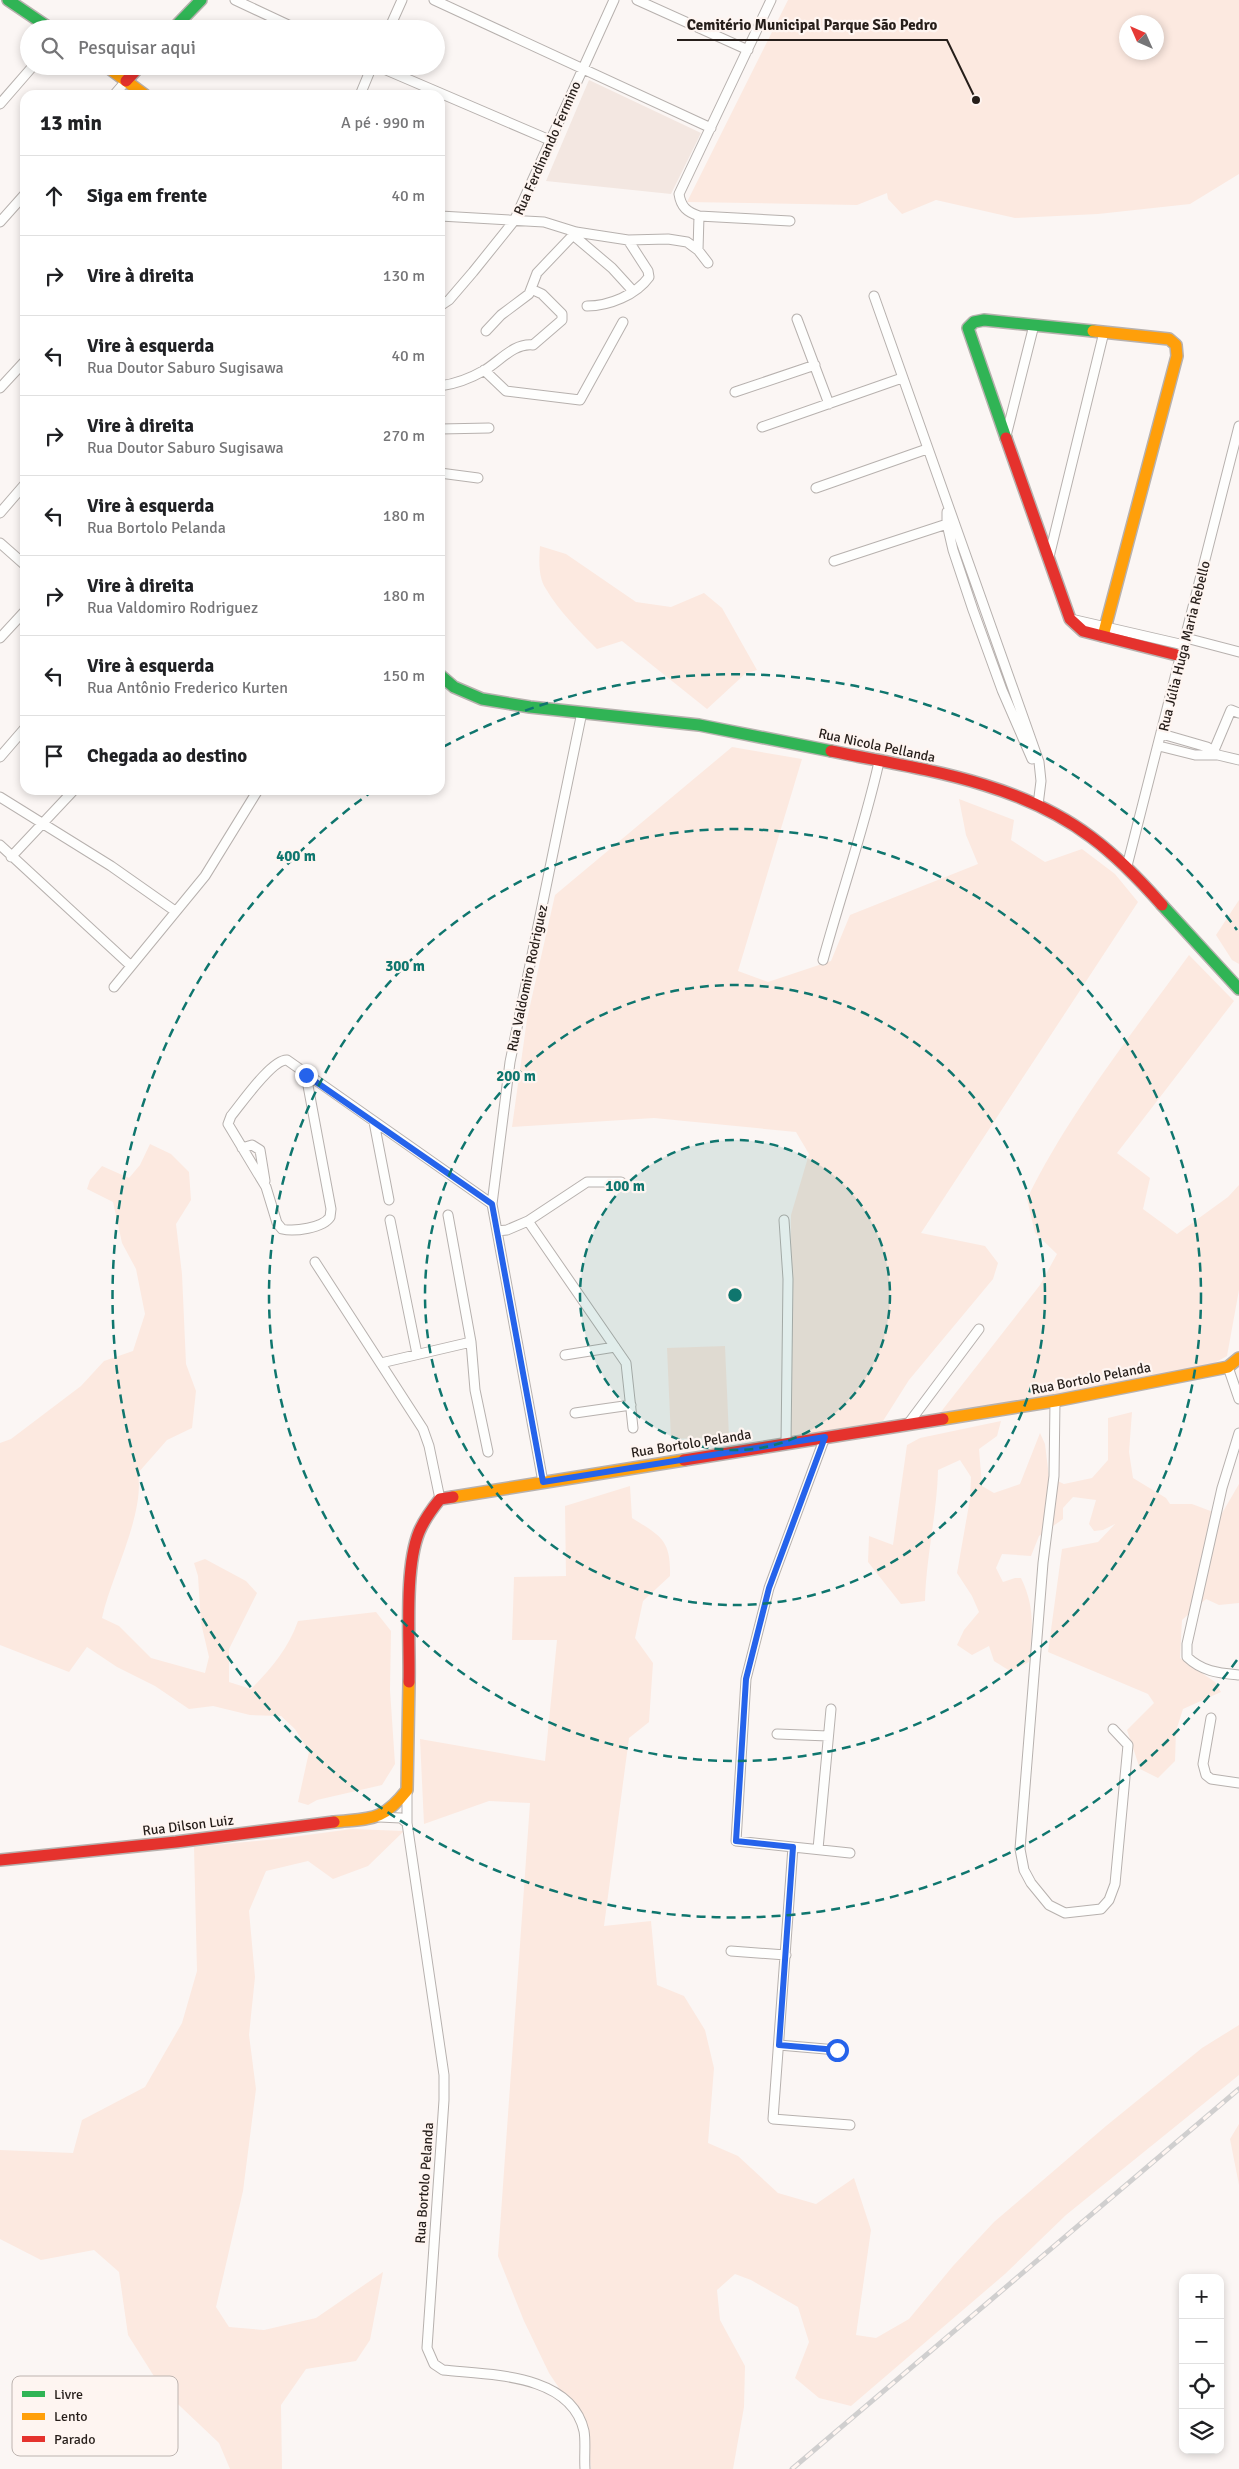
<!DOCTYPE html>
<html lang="pt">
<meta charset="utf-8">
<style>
body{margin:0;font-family:Signika,sans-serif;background:#f6f6f6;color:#202124}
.controls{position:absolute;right:15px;bottom:15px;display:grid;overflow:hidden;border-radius:10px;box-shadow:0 2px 8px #0003}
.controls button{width:45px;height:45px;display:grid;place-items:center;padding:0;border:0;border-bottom:1px solid #e0e0e0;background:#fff;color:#202124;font:25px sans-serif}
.compass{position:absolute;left:1119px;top:15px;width:45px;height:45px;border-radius:50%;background:#fff;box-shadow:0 2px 8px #0003;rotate:315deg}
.stop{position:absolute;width:15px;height:15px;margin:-11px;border:4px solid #2563eb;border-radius:50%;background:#fff}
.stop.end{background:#2563eb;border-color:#fff;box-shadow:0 1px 5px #0008}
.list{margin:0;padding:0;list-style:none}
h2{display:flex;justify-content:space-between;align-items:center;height:65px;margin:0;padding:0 20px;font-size:21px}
h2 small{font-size:16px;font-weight:400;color:#757577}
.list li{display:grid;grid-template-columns:32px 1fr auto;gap:15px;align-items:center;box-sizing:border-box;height:80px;padding:0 20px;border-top:1px solid #e0e0e0}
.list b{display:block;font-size:19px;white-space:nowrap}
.list p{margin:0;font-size:16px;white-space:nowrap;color:#757577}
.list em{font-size:16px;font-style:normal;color:#757577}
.icon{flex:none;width:28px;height:28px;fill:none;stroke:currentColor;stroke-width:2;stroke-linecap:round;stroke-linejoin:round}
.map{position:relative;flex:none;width:1239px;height:2469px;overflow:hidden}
.search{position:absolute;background:#fff;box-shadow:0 2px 8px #0003;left:20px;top:20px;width:425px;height:55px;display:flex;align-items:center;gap:12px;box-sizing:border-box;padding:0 18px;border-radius:28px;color:#757577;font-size:19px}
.panel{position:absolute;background:#fff;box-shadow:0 2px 8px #0003;left:20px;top:90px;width:425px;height:705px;border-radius:15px}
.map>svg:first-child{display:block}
</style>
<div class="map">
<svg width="1239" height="2469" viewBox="0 0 1239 2469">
<rect width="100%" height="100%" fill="#fbf6f4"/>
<path fill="#f3e7e1" d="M589,80L701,133L671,194L546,181Z"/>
<path fill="#fce9e0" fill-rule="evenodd" d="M788,0H1239V174L1190,204L1098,214L1015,218L936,200L902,214L888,199L887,193L857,205L687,202ZM1126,22H1156V52H1126Z
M540,546L566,554L636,602L671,607L704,593L722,608L757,670L745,674L707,709L622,641L597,649C579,631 559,611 546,589C538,577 539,560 540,546Z
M732,747L802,759L738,971L768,982L831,961L850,915L978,864L966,835L959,799L1014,820L1011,840L1045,862L1082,849L1115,874L1138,902L921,1233L985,1246L998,1263L993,1279L909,1380L883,1421L789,1440L791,1215L809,1154L796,1132L654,1118L512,1127L527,1019L555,895Z
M1239,900V964L1232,960L1216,935Z
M1189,955L1234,1001L1117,1153L1150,1178L1143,1209L1177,1234L1228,1197L1239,1185V1290L1227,1356L1200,1371L1088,1392L940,1413L1040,1285L1057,1254L1035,1233L1027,1199C1068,1114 1134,1031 1189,955Z
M150,1144L171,1154L189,1172L191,1200L176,1224L182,1274L186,1364L196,1391L192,1428L167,1440L138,1473C145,1515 111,1576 102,1618L119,1626L151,1658L205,1673L209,1657L201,1623L198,1576L194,1563L205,1559L246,1581L257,1593L229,1649V1682L251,1689C271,1669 288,1649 298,1621L376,1612L391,1631L390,1690L395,1764L382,1785L317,1800L308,1805L298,1802L309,1752L295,1729L281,1716L250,1715L213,1706L189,1709L155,1686L117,1667L87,1647L69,1672L0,1645V1443L11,1439L81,1386L104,1361L133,1351L145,1314L136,1269L122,1243L113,1202L87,1189L90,1180L102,1166L129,1178L140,1165Z
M725,1346L729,1437L671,1439L667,1348Z
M1132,1412L1129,1452L1133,1478L1166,1498L1170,1504H1192L1221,1515L1239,1484V1603L1219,1605L1206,1599L1182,1620L1180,1658L1215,1682L1221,1692L1183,1709L1176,1731L1175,1761L1158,1778L1140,1769L1127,1730L1154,1703L1148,1694L1048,1652L1062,1549L1098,1542L1115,1524L1103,1530L1094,1531L1089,1524L1096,1500L1073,1497L1063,1508V1519L1039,1536L1031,1556L1002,1554L996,1568L1003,1582L1015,1578H1021C1036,1609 1032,1630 1029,1662L1010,1671L994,1661L989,1646L972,1655L957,1645L964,1630L979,1612L972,1596L957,1573L970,1499L971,1477L960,1460L938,1470C937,1514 926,1557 925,1601L901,1604L868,1562L869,1536L893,1545L907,1445L920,1438L1001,1421L997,1436L979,1449L982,1486L994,1493L1020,1484L1040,1433L1045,1444L1049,1477L1064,1484L1092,1478L1108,1460V1418Z
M630,1486L632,1518C661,1536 671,1540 670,1576L643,1601L635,1638L653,1663L649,1722L629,1738L604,1926L651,1921L657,1985L684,1996L705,2030L714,2068L708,2143L738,2156L778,2193L816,2204L854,2178L871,2230L856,2335L876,2338L909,2319L953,2266L994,2222L1106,2126L1202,2048L1239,2025V2075L1066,2215L1005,2274L851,2406L819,2398L795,2378L809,2342L798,2307L751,2280L735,2274L717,2290L720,2320L745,2366L744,2407L733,2469H591L587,2430L549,2373L524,2321L498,2256L530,1803L489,1801L424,1824L420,1739L545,1761L557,1640H512L514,1577L566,1576L565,1506Z
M352,1829L404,1831L368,1866L333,1879L308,1861L266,1871L249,1911L255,1977L249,2035L256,2089L243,2191L216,2307L229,2327L264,2330L316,2318L383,2272L370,2340L356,2361L306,2369L281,2405L282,2469H230L219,2443L162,2389L128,2335L119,2272L94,2250L41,2260L0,2239V2150L73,2153L82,2120L145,2087L182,2023L197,1971L194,1847L277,1839Z
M1239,2124V2185L1230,2139Z"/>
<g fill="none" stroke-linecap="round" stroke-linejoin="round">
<g stroke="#b7b1ae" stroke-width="11">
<path id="street" d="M235,0L297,29
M434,0L711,128
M637,0L748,50
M389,29L402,0
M377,66L552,141
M114,95L126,81
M360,95L372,66
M0,104L33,66
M440,216L544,222L576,232L628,240L668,239L687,242L698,250L708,263
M699,216L790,221
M0,222L25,194
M573,235L612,268L633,291
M698,250L699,216C687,212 681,207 679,194L771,0
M874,296L1039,762L1041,781L1038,805
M440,306L449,300L473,272L514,221L614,0
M587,306C609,306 636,295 649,277L648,271L628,240
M797,319L829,404
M486,331L501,315L529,294L537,273L576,232
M484,370L506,391L580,400L623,322
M440,386C456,384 471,378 485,370C501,360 514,343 533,345L562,320V314L542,294L531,289
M0,388L25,361
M735,392L815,365
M762,427L902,378
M440,429L489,428
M1006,436L1034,325
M440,473L478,478
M816,488L927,449
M947,512V524L953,550L973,610L1002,690L1032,759
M0,513L25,484
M0,543L25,565
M1049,557L1104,332
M834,561L950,523
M1071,619L1184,645
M0,638L25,611
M1186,638L1239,652
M1162,734L1207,747L1218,755
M1159,746L1195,755H1218L1239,760
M1212,755L1231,710L1239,713
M0,757L25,728
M0,797L111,866L175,911
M0,845L130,965
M11,857L74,790
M1127,866L1239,426
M823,960C841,894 864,829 879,762
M114,987L205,876L258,790
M306,1075L331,1209L330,1217C323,1228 294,1232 282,1229L277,1223L266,1187L228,1124L231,1116C241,1104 272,1059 287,1060L492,1204
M374,1122L389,1200
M242,1148L252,1145L260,1150L265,1181
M448,1215L471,1342L475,1390L488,1452
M390,1220L417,1354
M784,1220L788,1279L786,1444
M528,1221L587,1182H621
M497,1231L507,1230L528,1221L626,1363L633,1428
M315,1262L423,1429L429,1446L440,1499
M565,1355L615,1347
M381,1363L471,1342
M1228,1367L1239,1399
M1055,1401L1054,1476L1043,1563L1020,1849L1024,1870L1031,1883L1049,1905L1065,1913L1101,1909L1109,1900L1115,1884L1128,1745L1113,1729
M575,1413L631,1405
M908,1424L979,1329
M1239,1433L1222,1488L1187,1644V1657C1203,1672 1219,1673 1239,1675
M825,1437L769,1588L746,1679L736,1841L850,1853
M543,1482L492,1204L510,1062L582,712
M1211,1718L1203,1764L1206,1775L1211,1779L1239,1783
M777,1734L828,1736
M407,1790V1823L444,2075V2100L427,2348L434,2364L443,2370C489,2375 571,2373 584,2431C586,2442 584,2457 585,2469
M379,1817L401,1818L407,1823
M793,1847L773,2119L850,2125
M818,1849L831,1709
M731,1951L786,1955
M779,2045L837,2050"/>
</g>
<g stroke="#b7b1ae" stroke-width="14">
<path id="fast" d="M8,0L51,29
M173,29L201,0
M1006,438L968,328L974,322L984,320L1093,331
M440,675L454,687L482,699L530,707L699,725L831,751
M1162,905L1239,989"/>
</g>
<g stroke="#b7b1ae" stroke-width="14">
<path id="slow" d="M106,66L145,95
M1093,331L1169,339L1176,345L1177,356L1103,636
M943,1419L1055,1401L1228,1367L1239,1358
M453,1497L684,1460
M334,1822C371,1818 382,1822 407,1790L409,1682"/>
</g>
<g stroke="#b7b1ae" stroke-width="14">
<path id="jam" d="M126,81L140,66
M1006,438L1070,619L1083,631L1181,656
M831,751C920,769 1017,781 1091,837C1118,857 1140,880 1162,905
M684,1460L943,1419
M409,1682C410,1641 404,1569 419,1532C424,1520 432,1509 440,1499L453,1497
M0,1860L176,1842L334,1822"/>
</g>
<use href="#street" stroke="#fefefd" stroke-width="9"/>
<use href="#fast" stroke="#30b455" stroke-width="11"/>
<use href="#slow" stroke="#ff9f0a" stroke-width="11"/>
<use href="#jam" stroke="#e5322d" stroke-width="11"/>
<g stroke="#d0cfcf" stroke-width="5">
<path id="rail" d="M792,2469L1239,2089"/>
</g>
<use href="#rail" stroke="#fef5f1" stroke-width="3" stroke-dasharray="9" stroke-linecap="butt"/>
</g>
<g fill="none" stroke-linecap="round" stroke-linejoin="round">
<path stroke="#2563eb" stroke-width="6" d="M306,1075L492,1204L543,1482L825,1437L769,1588L746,1679L736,1841L793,1847L779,2045L837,2050"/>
</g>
<circle cx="735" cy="1295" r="155" fill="#0f766e" fill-opacity=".12"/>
<g fill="none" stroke="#0f766e" stroke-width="2.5" stroke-dasharray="9 6">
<circle cx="735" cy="1295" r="155"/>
<circle cx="735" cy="1295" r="310"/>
<circle cx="735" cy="1295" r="466"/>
<path d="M1237 1660A621 621 0 1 1 370 793M443 747A621 621 0 0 1 1237 930"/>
</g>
<g text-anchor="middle" stroke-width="4.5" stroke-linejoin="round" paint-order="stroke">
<g font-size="14" fill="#261e1a" stroke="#fef5f1">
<text transform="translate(547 148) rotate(-66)" y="5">Rua Ferdinando Fermino</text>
<text transform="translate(1184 646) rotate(-76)" y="5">Rua Júlia Huga Maria Rebello</text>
<text transform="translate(877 745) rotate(12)" y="5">Rua Nicola Pellanda</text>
<text transform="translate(527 978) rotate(-78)" y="5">Rua Valdomiro Rodriguez</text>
<text transform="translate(1091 1378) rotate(-11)" y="5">Rua Bortolo Pelanda</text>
<text transform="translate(691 1443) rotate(-9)" y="5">Rua Bortolo Pelanda</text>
<text transform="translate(188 1825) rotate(-7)" y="5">Rua Dilson Luiz</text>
<text transform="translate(424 2183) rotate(-86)" y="5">Rua Bortolo Pelanda</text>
</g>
</g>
<rect x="12" y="2376" width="166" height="80" rx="8" fill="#fef5f1" stroke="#bdb4b0" stroke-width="1"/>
<rect x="22" y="2391" width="23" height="6" fill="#30b455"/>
<rect x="22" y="2413" width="23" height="7" fill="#ff9f0a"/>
<rect x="22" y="2436" width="23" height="6" fill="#e5322d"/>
<g font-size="14" fill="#261e1a">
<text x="54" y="2399">Livre</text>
<text x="54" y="2421">Lento</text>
<text x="54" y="2444">Parado</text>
</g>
<circle cx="735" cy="1295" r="8" fill="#0f766e" stroke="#fef5f1" stroke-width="2.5"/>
<g font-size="15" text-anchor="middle" font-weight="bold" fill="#0f766e" stroke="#fef5f1" stroke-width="4.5" stroke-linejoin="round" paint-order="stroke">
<text x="296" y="861">400 m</text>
<text x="405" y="971">300 m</text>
<text x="516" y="1081">200 m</text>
<text x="625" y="1191">100 m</text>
</g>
<path fill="none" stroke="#261e1a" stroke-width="2" d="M976 100L947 40H677"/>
<circle fill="#261e1a" stroke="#fef5f1" stroke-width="2" cx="976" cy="100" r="5"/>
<g font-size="15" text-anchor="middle" font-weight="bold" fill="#261e1a" stroke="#fef5f1" stroke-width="4.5" stroke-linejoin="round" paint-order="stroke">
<text x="812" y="30">Cemitério Municipal Parque São Pedro</text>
</g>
</svg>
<div class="controls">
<button>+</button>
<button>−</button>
<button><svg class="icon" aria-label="locate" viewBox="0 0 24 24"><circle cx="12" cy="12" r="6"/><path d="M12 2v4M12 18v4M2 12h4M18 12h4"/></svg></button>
<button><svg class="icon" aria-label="layers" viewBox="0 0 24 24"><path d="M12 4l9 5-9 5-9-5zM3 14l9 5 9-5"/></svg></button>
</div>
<svg class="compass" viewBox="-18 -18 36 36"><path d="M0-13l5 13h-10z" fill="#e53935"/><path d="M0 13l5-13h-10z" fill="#757577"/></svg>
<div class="stop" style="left:837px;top:2050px"></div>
<div class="stop end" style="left:306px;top:1075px"></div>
<div class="search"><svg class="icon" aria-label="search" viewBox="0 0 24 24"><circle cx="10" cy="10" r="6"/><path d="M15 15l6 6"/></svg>Pesquisar aqui</div>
<section class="panel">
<h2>13 min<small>A pé · 990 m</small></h2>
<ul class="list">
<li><svg class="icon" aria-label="ahead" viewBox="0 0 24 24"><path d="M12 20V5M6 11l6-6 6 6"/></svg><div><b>Siga em frente</b></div><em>40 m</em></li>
<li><svg class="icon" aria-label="right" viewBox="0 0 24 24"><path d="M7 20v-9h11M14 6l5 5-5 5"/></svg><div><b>Vire à direita</b></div><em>130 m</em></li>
<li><svg class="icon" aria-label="left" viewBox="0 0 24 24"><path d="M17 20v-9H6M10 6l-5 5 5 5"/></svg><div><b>Vire à esquerda</b><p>Rua Doutor Saburo Sugisawa</p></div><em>40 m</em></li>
<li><svg class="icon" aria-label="right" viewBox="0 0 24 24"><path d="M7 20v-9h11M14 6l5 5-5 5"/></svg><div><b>Vire à direita</b><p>Rua Doutor Saburo Sugisawa</p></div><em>270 m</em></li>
<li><svg class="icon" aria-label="left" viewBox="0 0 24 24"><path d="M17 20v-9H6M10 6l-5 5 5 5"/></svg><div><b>Vire à esquerda</b><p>Rua Bortolo Pelanda</p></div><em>180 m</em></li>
<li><svg class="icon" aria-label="right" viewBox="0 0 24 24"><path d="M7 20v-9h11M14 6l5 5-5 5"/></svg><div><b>Vire à direita</b><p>Rua Valdomiro Rodriguez</p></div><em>180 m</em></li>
<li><svg class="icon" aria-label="left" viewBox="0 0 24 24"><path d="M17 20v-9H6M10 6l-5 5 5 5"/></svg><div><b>Vire à esquerda</b><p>Rua Antônio Frederico Kurten</p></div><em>150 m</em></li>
<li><svg class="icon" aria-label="arrive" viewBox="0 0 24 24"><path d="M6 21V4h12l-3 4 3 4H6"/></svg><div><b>Chegada ao destino</b></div></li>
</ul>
</section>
</div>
